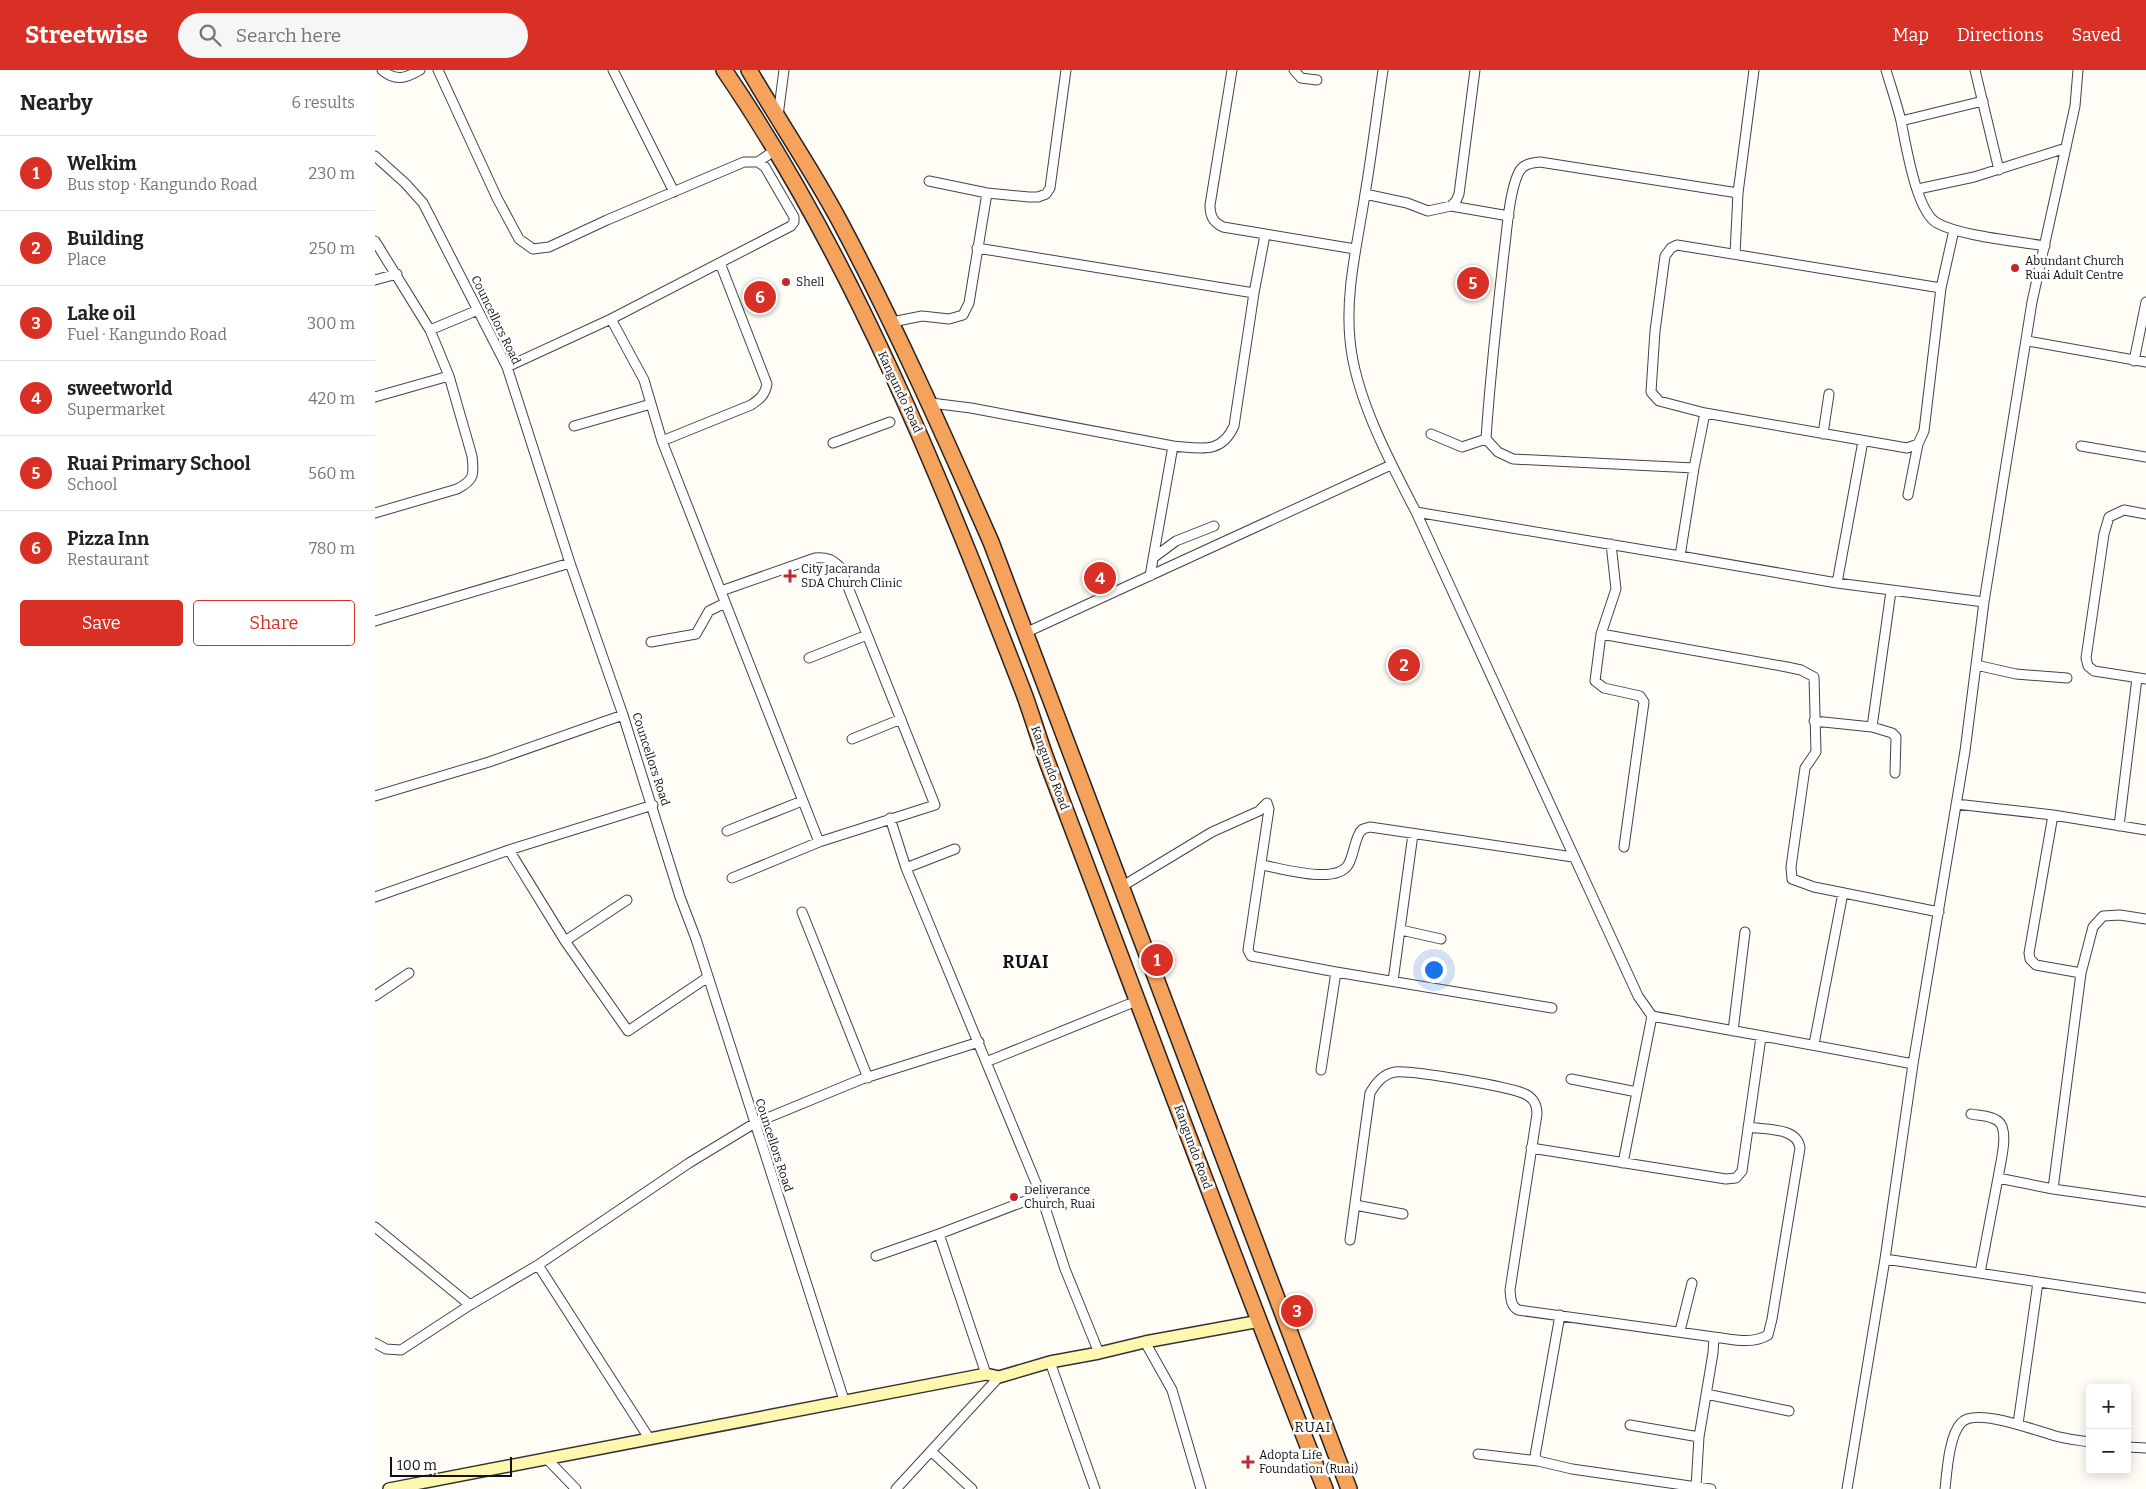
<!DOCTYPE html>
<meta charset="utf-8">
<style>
body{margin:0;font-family:Bitter,serif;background:#f6f6f6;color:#222}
.controls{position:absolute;right:15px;bottom:15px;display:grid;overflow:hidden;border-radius:5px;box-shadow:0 2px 12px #0003}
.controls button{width:45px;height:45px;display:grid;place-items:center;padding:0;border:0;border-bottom:1px solid #e0e0e0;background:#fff;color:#222;font:25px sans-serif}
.scale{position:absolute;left:15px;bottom:12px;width:122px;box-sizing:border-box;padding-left:5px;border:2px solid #111;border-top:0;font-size:14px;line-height:18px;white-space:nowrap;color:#111;-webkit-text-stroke:4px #fff;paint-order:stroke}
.you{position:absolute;left:1058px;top:899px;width:18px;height:18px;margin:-12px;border:4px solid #fff;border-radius:50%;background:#1a73e8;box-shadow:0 0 0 8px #1a73e833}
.badge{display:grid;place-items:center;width:32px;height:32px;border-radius:50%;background:#d93025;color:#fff;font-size:16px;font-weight:700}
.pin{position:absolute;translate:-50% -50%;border:2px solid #fff;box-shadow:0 1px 5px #0006}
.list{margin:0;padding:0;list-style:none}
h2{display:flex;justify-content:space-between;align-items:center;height:65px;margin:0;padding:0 20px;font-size:21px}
h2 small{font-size:16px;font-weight:400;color:#767676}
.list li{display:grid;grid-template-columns:32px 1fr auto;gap:15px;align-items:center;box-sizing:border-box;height:75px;padding:0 20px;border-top:1px solid #e0e0e0}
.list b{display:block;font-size:19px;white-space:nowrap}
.list p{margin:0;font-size:16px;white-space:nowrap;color:#767676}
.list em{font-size:16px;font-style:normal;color:#767676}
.actions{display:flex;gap:10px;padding:15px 20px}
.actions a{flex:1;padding:11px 0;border:1px solid #d93025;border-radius:5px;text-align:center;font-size:18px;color:#d93025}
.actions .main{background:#d93025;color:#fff}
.icon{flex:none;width:28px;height:28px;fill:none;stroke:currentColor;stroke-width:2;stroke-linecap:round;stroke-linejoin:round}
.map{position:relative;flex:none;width:1771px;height:1419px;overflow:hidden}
header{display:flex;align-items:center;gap:30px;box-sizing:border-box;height:70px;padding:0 25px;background:#d93025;color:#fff}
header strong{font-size:24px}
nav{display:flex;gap:28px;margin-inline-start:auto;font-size:18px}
.search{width:350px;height:45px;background:#f6f6f6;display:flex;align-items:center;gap:12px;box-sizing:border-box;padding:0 18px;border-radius:28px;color:#767676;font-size:19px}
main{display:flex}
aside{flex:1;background:#fff}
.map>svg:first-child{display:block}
</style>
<header>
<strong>Streetwise</strong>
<div class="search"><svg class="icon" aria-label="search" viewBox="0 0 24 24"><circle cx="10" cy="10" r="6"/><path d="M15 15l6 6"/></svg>Search here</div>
<nav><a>Map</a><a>Directions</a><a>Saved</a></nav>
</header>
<main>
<aside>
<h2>Nearby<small>6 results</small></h2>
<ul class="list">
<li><span class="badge">1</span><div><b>Welkim</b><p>Bus stop · Kangundo Road</p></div><em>230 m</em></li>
<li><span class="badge">2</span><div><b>Building</b><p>Place</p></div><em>250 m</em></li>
<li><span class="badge">3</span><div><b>Lake oil</b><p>Fuel · Kangundo Road</p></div><em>300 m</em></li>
<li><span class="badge">4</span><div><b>sweetworld</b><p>Supermarket</p></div><em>420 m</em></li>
<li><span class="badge">5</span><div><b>Ruai Primary School</b><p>School</p></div><em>560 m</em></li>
<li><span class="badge">6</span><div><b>Pizza Inn</b><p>Restaurant</p></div><em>780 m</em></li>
</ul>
<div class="actions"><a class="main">Save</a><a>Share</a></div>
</aside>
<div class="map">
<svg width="1771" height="1419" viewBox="0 0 1771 1419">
<rect width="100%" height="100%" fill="#fffdf5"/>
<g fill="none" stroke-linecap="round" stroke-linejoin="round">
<g stroke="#444" stroke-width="11">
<path id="street" d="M7,0C21,12 31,8 45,0
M63,0L122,128L144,169L158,179L174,177L232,150L369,92H383L390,97L419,147V152L416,156L236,249
M238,0L299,122
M857,0L835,135C835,146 838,152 848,157L980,179
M919,0L926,8L942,10
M1008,0C1002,41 997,83 990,124C983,172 970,221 975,270C980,327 1015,392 1041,442L1263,926L1277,946C1364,962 1451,977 1538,994
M1511,0C1516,17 1522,34 1526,51C1531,75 1541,141 1562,153C1585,166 1642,171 1670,176
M1600,0L1624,100
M403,46L409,0
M1526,51L1608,31
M0,86L30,113L48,133L132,297L195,493L248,645L305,827L321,869L469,1330
M383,92L400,80
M554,111L612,123L654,127H663L671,124L675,118L691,0
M1543,119L1599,107L1691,78
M990,124L1032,133L1053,141L1076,136L1134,146
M1076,136L1081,131L1084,124L1100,0
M0,171L55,260L74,306L0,327
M1360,184L1363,123L1379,0
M0,210L22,204
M1566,218L1302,175L1296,178L1290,186L1280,261L1276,322L1284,331L1330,343L1319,398L1305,486L1462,513L1609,532
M879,223L890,165
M517,252L547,246L574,249L588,245L594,233L612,123
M55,260L103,240
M1653,271L1771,292
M1759,291L1771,232
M132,297L236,249L269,310L287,371L444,772L560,735L465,497C457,489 452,487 440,488L346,521
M556,333L596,338L798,376C825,378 846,385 859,356L879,223L602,178
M1330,343L1532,378L1543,374L1549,361L1566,218L1579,160
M199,356L276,334
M1056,364L1087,377L1111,369L1123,382L1138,389L1319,398
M1448,364L1454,324
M1111,369C1115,307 1122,245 1129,183C1132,160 1134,124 1143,104C1147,94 1156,93 1165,92L1363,123
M287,371L376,335C385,329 390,325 392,314L345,193
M458,373L515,352
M1706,376L1771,387
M1533,425L1543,374
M1041,442L1305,486
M0,443L82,419C100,410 99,404 97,386L74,306
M1771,444L1749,440L1734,447L1729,464L1711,588L1713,596L1719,601L1771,609
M1236,474L1241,519L1226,564L1220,611L1229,618L1265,626L1269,632L1249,777
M778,488L801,471L839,456
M775,506L798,376
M1462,513L1488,371
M0,551L195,493
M650,563L1016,395
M1226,564L1412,597L1426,600L1439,607L1441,682L1430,698L1416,797L1417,809L1439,817L1564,842
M276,572L321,564L334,541L350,533
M434,588L492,565
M1601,595L1641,604L1692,608
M1439,651L1497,657L1516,521
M1497,657L1517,663L1521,667L1520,703
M477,669L526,649
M0,726L114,692L248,645
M1581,734L1678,745L1771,760
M1678,745L1654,883L1655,889L1661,895L1706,903
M515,748L531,798L666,1125L564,1164L611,1304
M1744,756L1762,608
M352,761L427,731
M134,780L190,871L253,961L333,907
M887,795C906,798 960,815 973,795C979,785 979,772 985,762L988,759L995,757L1198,787
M531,798L580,779
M357,808L444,772
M746,817L837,762L884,741L892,733L894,739L873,880L876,886L961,902L1177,938
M0,827L134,780L278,735
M427,842L493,1008
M1771,849L1745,845L1728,846L1718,857L1706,903L1678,1119L1771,1132
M1026,860L1066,869
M190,871L252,830
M1018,911L1038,764
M0,926L34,903
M1358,961L1370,862
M1439,974L1468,823
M611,992L754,934
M946,1000L961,902
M1196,1009L1262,1022
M1596,1044C1605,1046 1615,1045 1623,1051C1635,1060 1625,1094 1623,1108
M1156,1078L1351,1109L1361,1108L1367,1101L1386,967
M1248,1093L1277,946
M666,1125L690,1199L724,1283
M980,1135L1028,1144
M0,1157L95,1235
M975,1170L995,1023C1001,1013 1008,1004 1020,1002C1036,1000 1139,1017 1152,1025C1160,1030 1162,1036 1162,1044L1135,1220C1136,1228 1135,1235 1143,1240L1339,1267L1338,1283L1324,1367L1321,1417
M501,1186L564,1164
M1510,1189L1771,1228
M163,1195L274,1368
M1605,1203L1623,1108L1678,1119
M1185,1245L1160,1386L1163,1391L1197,1399L1336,1419
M1305,1261L1317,1213
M1339,1267C1357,1269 1376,1275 1393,1265L1397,1249L1425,1078C1422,1057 1391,1060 1373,1057
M770,1272L797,1320L826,1419
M0,1273L11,1279L26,1280L95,1235L163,1195L314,1093L380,1053L487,1009L604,972
M675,1292L720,1419
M1331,1324L1414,1341
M1643,1354L1663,1212
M1255,1355L1324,1367
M1752,1377L1771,1378
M556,1381L597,1419
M1103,1384L1163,1391
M171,1388L201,1419
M521,1419L624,1307
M1472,1419L1510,1189L1538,994L1590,681L1609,532L1657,232L1700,36L1703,0
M1570,1419C1572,1401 1574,1366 1586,1353C1600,1337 1659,1360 1677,1365C1689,1369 1702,1370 1715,1372"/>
</g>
<g stroke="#333" stroke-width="14">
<path id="secondary" d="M14,1419L611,1304L624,1307L675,1292L724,1283L770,1272L885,1251"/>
</g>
<g stroke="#222" stroke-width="18">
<path id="highway" d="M349,0C479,190 565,407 648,621C657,645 664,670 673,694C765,936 854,1179 950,1419
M374,0C403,50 436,98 464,150C520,255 568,363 616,472L974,1419"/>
</g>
<use href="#street" stroke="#fff" stroke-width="9"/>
<use href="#secondary" stroke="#fff6b0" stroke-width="11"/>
<use href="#highway" stroke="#f5a25d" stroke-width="15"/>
</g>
<g fill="#c4262e" stroke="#fff" stroke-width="2">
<circle cx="1640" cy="198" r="5"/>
<circle cx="411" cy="212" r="5"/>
<path d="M412.5 498.5h5v5h5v5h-5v5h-5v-5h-5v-5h5z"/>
<circle cx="639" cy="1127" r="5"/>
<path d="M870.5 1384.5h5v5h5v5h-5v5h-5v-5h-5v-5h5z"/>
</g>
<g text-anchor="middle" stroke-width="5" stroke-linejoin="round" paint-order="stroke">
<g font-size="12" fill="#111" stroke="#fff" text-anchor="start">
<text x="1650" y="195">Abundant Church<tspan x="1650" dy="14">Ruai Adult Centre</tspan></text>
<text x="421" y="216">Shell</text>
<text x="426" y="503">City Jacaranda<tspan x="426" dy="14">SDA Church Clinic</tspan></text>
<text x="649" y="1124">Deliverance<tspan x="649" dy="14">Church, Ruai</tspan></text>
<text x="884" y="1389">Adopta Life<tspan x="884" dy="14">Foundation (Ruai)</tspan></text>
</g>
<g font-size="12" fill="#111" stroke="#fff">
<text transform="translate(121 250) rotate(64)" y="4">Councellors Road</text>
<text transform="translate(525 322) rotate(65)" y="4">Kangundo Road</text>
<text transform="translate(276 689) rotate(72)" y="4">Councellors Road</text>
<text transform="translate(675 698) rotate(70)" y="4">Kangundo Road</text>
<text transform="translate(399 1075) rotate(72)" y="4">Councellors Road</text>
<text transform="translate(818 1077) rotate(70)" y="4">Kangundo Road</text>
</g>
<g font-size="14" letter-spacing="1" fill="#111" stroke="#fff">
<text x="938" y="1362">RUAI</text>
</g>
<g font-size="18" font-weight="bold" letter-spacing="1" fill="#111" stroke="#fff">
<text x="651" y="898">RUAI</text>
</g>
</g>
</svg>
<div class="controls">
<button>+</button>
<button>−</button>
</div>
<div class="scale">100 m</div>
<div class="you"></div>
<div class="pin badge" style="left:782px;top:890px">1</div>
<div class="pin badge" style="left:1029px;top:595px">2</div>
<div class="pin badge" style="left:922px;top:1241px">3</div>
<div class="pin badge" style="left:725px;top:508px">4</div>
<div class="pin badge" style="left:1098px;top:213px">5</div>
<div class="pin badge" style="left:385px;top:227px">6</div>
</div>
</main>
